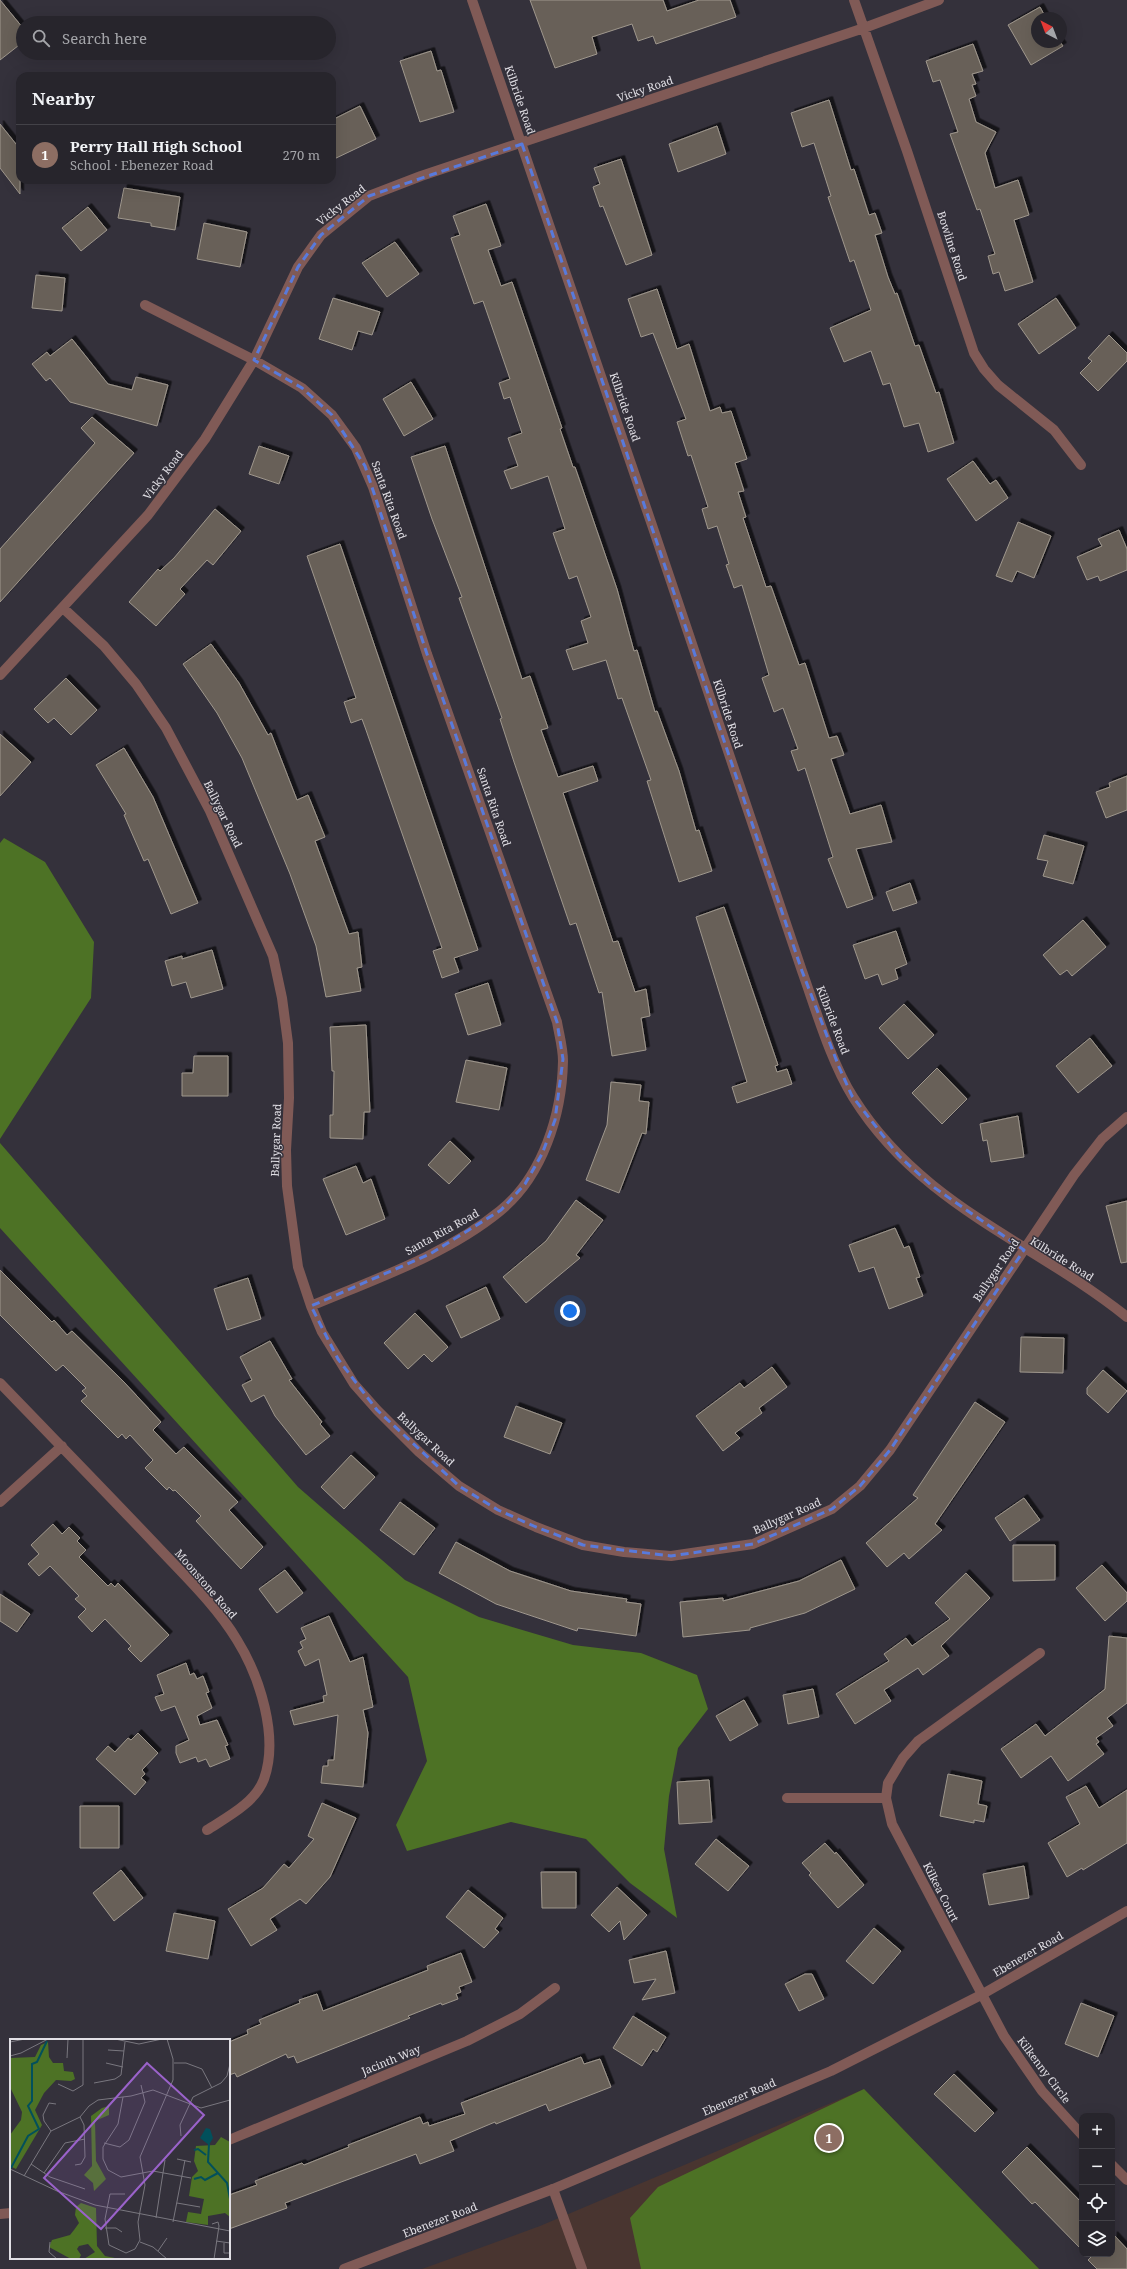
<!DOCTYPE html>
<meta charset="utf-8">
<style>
body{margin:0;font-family:"Noto Serif",serif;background:#333138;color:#f1f3f6}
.controls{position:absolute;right:12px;bottom:12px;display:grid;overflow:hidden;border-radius:8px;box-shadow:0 4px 16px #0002}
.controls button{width:36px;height:36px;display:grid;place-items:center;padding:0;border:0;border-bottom:1px solid #434248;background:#27252c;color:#f1f3f6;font:20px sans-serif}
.compass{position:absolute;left:1031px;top:12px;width:36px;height:36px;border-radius:50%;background:#27252c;box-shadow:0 4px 16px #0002;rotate:318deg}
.you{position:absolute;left:570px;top:1311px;width:14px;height:14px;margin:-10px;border:3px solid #fff;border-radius:50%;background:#1a73e8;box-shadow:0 0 0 6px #1a73e833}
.badge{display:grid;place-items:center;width:26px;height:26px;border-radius:50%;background:#a2b2fd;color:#fff;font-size:13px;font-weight:700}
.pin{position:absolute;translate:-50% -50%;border:2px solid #fff;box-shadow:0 1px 4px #0006}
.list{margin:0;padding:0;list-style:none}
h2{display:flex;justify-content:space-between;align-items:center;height:52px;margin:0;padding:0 16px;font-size:17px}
h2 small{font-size:13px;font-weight:400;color:#a4a5a9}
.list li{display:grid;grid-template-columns:26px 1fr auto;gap:12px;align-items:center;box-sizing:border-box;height:60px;padding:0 16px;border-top:1px solid #434248}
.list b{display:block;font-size:15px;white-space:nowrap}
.list p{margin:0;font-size:13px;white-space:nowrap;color:#a4a5a9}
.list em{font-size:13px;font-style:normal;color:#a4a5a9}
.icon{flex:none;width:22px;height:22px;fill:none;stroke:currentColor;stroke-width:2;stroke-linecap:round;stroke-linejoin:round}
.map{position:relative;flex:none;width:1127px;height:2269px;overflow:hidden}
.search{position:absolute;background:#27252c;box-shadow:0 4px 16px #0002;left:16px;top:16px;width:320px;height:44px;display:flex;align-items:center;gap:10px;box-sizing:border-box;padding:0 14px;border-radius:22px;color:#a4a5a9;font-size:15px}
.panel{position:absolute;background:#27252c;box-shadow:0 4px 16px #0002;left:16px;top:72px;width:320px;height:112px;border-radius:12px}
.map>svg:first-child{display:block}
</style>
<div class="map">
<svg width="1127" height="2269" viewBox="0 0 1127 2269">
<defs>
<filter id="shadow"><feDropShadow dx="3.5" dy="-3.5" stdDeviation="0" flood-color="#0009"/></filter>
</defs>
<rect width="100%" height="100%" fill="#34313b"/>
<path fill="#493530" d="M864,2089L1039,2269H422L540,2226Z"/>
<path fill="#4d7225" d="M4,838L45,862L94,942L91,998L0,1139V843Z
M0,1143L298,1487L405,1580L479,1617L573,1645L641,1653L697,1675L708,1709L678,1748L669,1796L664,1849L677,1918L630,1883L586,1839L511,1822L407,1851L396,1825L427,1761L408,1677L0,1228Z
M864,2089L1039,2269H641L630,2218L658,2187Z"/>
<path fill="#686158" stroke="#9f978d" filter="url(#shadow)" d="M0,0L23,28V42L0,60Z
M530,0H663L667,11L699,0H730L736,17L656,44L653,36L638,41L632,24L592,37L597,54L555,68Z
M1040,7L1046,18H1037V42H1060L1063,46L1031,65L1008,25Z
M973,44L983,71L972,74L976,84L972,85L976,96L969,99L976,122L996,132L985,153L995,188L1018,180L1029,215L1014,220L1033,282L1005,291L999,272L993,274L988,256L995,254L980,209L977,210L950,134L958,132L940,80L933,82L926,61Z
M431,51L437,71L441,70L454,112L420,122L400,61Z
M829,100L851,170L854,169L869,215L875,213L882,233L875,235L888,277L895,294L897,293L915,346L919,345L936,393L939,392L954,443L928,452L919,423L904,427L890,383L883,385L871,351L844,362L830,328L871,310L854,260L850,262L828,197L831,196L814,143L802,147L791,113Z
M360,106L376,139L332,160V120Z
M0,124L20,149V194L0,168Z
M717,126L726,154L678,172L669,144Z
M621,159L652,255L626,265L603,206L600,207L593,187L600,184L594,168Z
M124,188L180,197L175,230L151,226V223L118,218Z
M486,204L501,246L488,250L501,286L512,282L562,428L560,429L573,467H575L617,589L634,651L637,650L655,712L657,711L679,771L696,831L699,830L712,871L679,882L647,781L651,780L622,698L618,699L606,660L573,670L566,650L588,643L581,621L591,617L577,576L569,579L553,533L565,529L548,476L511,489L504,471L518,466L508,438L522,433L510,397L504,399L499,383L510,379L483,301L474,304L451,238L460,235L453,216Z
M88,207L107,230L81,251L62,228Z
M204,223L247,232L240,267L197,259Z
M395,242L419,274L387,297L362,263Z
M36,275L65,278L62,311L32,308Z
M657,289L677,349L689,344L710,411L720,407L722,413L731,411L747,459L735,463L744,491L738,492L746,517L743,518L766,587L771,586L799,665L805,663L829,738L837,736L844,755L831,759L850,814L881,805L892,842L856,849L873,899L847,908L828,859L833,857L805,768L798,771L791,751L798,749L783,708L774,712L762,678L769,675L742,585L734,588L726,565L729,564L717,526L708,529L702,509L708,507L691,455L688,456L677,422L686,419L653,333L641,337L628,299Z
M333,298L380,312L372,335L358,331L352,350L319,339Z
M1056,298L1076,328L1039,354L1018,324Z
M1109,335L1127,353V361L1098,391L1080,373L1092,361L1088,358Z
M72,339L108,384L132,390L136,377L168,385L157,426L70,402L50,378L46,381L32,364L47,352L50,356Z
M411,382L433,419L404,436L383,399Z
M92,417L134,453L0,602V549L95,443L81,428Z
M259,446L289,456L279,484L249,474Z
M445,446L522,679L530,676L548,728L541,730L558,777L593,766L598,781L563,793L613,942L618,941L635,992L646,989L650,1016L641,1018L646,1050L612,1056L602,992L599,993L576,923L570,925L514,762L500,719L502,718L459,598L462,597L432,519L411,457Z
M973,461L990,484L996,480L1008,498L976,521L947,479Z
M215,509L241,531L213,565L207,560L180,589L185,594L156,626L129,602L158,569L160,571L174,558Z
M1018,522L1051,536L1034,578L1017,571L1012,582L996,576Z
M1119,530L1127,549V570L1100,581L1098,576L1087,580L1077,557L1102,546L1098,539Z
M340,544L478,950L454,958L459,972L442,978L433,951L442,948L366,730L362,719L351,723L344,702L356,698L307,556Z
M211,644L239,683L268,735L271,733L297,800L308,795L325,837L315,841L349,934L358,932L362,967L357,968L361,991L326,997L316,946L290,874L242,758L217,713L183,664Z
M66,678L97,710L71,735L54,718L48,723L34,709Z
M0,734L31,762L0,796Z
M124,748L153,797L198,903L171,914L148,859L144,861L124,815L126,814L96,765Z
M1127,776V810L1106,818L1096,792L1110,787L1109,783Z
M1044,835L1084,846L1073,884L1043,876L1048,861L1037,859Z
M910,883L917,903L893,911L886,892Z
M724,907L778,1065L775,1066L777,1072L787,1069L792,1084L737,1103L732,1087L747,1082L696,917Z
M1083,920L1106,947L1072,976L1067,970L1060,975L1043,955Z
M896,931L907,964L895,969L898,979L882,985L878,974L865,979L853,945Z
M212,950L223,989L191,998L186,982L172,986L165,961L182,956V959Z
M488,983L501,1025L468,1035L455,994Z
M904,1004L934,1035L908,1059L879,1028Z
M366,1025L370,1112H364L363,1139L330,1138V1115H333L334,1071H332L330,1027Z
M1090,1038L1112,1066L1078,1093L1056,1066Z
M194,1056H228V1096H182V1073H193Z
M466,1060L507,1068L499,1110L456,1102Z
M937,1068L967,1099L942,1124L912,1093Z
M611,1082L641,1085L639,1101L649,1102L646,1134L642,1133L619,1193L586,1180L607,1125Z
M1018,1116L1024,1157L991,1162L987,1140L983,1141L980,1124Z
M450,1141L471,1161L449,1184L428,1165Z
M356,1166L363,1183L371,1179L385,1219L346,1235L323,1179Z
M576,1200L603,1220L576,1255L580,1258L526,1303L503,1277L546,1241Z
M1127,1201V1262L1121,1263L1106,1206Z
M895,1228L904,1248L909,1246L920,1277L916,1278L923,1296L889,1309L874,1267L859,1272L849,1245Z
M0,1270L52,1322L54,1320L67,1335L72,1331L124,1382L161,1422L153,1430L176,1454L184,1447L238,1502L229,1510L263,1547L241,1569L196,1521L201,1516L175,1490L173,1491L169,1487L167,1490L145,1468L153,1460L130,1435L126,1439L122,1434L118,1438L81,1401L87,1396L82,1391L86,1388L63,1365L56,1371L0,1315Z
M248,1278L261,1319L227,1330L214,1289Z
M486,1287L500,1319L461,1338L446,1306Z
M415,1313L448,1347L432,1362L424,1354L408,1369L384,1343Z
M1021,1337L1064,1338L1063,1373L1020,1372Z
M270,1341L292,1379L289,1380L322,1422L320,1424L330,1436L306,1455L275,1416L264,1395L251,1402L242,1385L252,1380L240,1357Z
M772,1367L787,1387L759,1408L762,1413L735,1433L740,1438L723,1451L696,1416L740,1383L744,1388Z
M1103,1370L1127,1391L1108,1413L1087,1394V1388Z
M975,1402L1005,1422L935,1524L942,1530L909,1559L904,1553L887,1567L866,1543L918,1498L913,1495Z
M516,1406L562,1423L550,1454L504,1437Z
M351,1455L375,1477L344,1509L321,1487Z
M1024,1498L1040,1520L1010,1541L995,1518Z
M400,1502L435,1528L414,1555L380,1530Z
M53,1524L62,1534L69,1527L80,1538L77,1541L86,1550L79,1557L108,1586L111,1583L115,1587L118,1583L169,1635L141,1662L128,1649L131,1646L105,1619L92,1632L78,1617L86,1609L75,1599L79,1596L50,1566L39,1576L28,1564L39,1554L31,1545Z
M456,1542L510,1571L571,1591L627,1599L626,1602L641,1604L636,1636L578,1628L577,1631L496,1604L439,1573Z
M1013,1545H1055V1580L1013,1581Z
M841,1560L855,1589L805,1613L750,1628V1630L683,1637L680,1602L723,1598V1601L799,1581Z
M1102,1565L1127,1593V1601L1105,1621L1076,1588Z
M285,1570L303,1593L277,1613L259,1589Z
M966,1573L990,1598L941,1646L949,1656L923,1675L918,1668L884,1690L891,1701L855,1724L836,1694L889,1661L884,1654L906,1638L912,1646L950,1619L935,1603Z
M0,1594L30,1614L17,1632L0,1621Z
M329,1616L350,1662L363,1657L373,1707L363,1710L368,1733L363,1787L321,1783L323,1766H328V1760H334L338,1715L294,1725L290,1711L324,1702L323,1696L327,1695L319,1659L305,1666L298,1651L303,1648L300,1642L306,1639L301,1628Z
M1109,1636L1127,1638V1703L1107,1718L1113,1726L1096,1738L1099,1742L1096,1744L1104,1754L1068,1781L1051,1756L1021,1778L1001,1749L1036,1724L1045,1736L1105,1689Z
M186,1663L190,1675L194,1673L197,1679L203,1676L209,1692L206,1693L212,1708L197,1716L200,1725L217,1720L228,1745L225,1746L230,1759L210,1767L206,1759L198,1762L196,1757L180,1763L176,1753V1746L189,1740L175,1706L161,1711L155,1697L164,1694L157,1675Z
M813,1689L819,1717L788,1724L783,1695Z
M744,1700L758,1725L730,1741L716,1716Z
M138,1733L158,1753L142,1770L145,1774L141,1778L146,1782L135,1795L96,1759L108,1746L115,1752L128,1738L131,1740Z
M948,1774L982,1781L978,1804L987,1806L984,1822L974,1820V1823L940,1816Z
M709,1780L712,1822L679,1824L677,1782Z
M1086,1786L1099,1808L1127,1790V1843L1083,1870L1082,1868L1067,1877L1048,1843L1080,1824L1066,1797Z
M322,1803L356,1818L330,1877L306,1904L300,1899L270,1919L277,1930L251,1946L228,1909L263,1888L284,1864L289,1868L314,1839L308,1836Z
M80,1806H119V1848H80Z
M716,1839L749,1866L728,1891L695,1864Z
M825,1843L835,1854L836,1852L864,1885L838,1908L809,1875L811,1873L802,1863Z
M1024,1866L1029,1898L989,1905L983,1874Z
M121,1870L143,1898L114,1921L93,1893Z
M541,1872H576V1908H542Z
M617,1887L647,1915L624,1940L620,1921L609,1932L591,1915Z
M468,1890L503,1918L495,1929L499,1932L484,1948L446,1917Z
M174,1913L215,1921L208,1959L166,1951Z
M874,1928L901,1951L873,1984L846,1961Z
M666,1951L675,1993L642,2000L656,1979L634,1983L629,1960Z
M461,1953L472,1982L459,1987L461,1992L456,1994L458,1999L442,2005L441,2003L408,2016L410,2018L297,2063L294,2056L288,2058L286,2054L237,2077L235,2073L229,2075V2042L248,2034L247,2030L261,2024L259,2020L300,2003L299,2000L317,1994L323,2011L428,1970L427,1966Z
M805,1974H812L824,1999L799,2011L785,1984Z
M1081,2003L1114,2016L1098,2057L1065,2044Z
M633,2016L666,2037L657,2052L653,2049L642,2066L613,2048Z
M581,2057L584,2064L600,2059L611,2087L549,2111L546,2104L496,2124L495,2122L450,2141L454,2151L420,2164L416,2154L285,2203L287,2208L229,2229V2195L257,2185L255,2181L302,2163L304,2165L349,2147L348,2145L420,2117L423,2124L428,2122L429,2126L465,2114L461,2103Z
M954,2074L994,2113L975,2132L934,2094Z
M1027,2147L1082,2203V2250L1035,2202L1032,2204L1002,2172Z
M1114,2235L1127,2249V2269H1097L1088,2260L1094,2254H1112Z"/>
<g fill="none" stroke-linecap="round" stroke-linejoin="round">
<path stroke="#805a56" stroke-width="10" d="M553,2189L582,2269"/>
<path stroke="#805a56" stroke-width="10" d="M472,0L653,528L802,971C816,1010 831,1062 853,1097C921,1206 1032,1241 1127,1317
M854,0L907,151L974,353L984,369L998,385L1054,430L1081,465
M145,305L254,360L302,388L332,415L356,448L373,487L427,654L557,1022C559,1034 563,1048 563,1061C562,1114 543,1176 500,1211C446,1255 375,1279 311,1306
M63,608L104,646L136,684L166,728L210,811L273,956L282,998L288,1043L289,1098L286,1150L287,1186L298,1267L311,1306L322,1332L354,1384L377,1410L419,1452L459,1486L498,1510L536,1527L583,1545L624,1552L671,1556L753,1544L832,1509L860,1486L890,1450L1074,1175L1102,1139L1127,1117
M0,675L148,515L205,439L254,360L298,267L321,235L369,196L421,176L864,28L939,0
M0,1383C52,1437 104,1490 155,1544C183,1574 216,1605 237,1640C260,1677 279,1737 264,1779C255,1803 227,1817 207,1830
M0,1502L62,1446
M1040,1653L918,1741L903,1758L888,1783L886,1798L892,1824L1004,2036L1042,2091L1082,2135
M787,1798H886
M229,2140L467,2041L520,2014L555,1988
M1112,2165L1127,2180
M0,2214L11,2213"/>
<path stroke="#805a56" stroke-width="10" d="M344,2269L553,2189L831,2071L981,1995L1127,1911"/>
</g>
<path fill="none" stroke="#587adc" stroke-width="3" stroke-dasharray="8 5" stroke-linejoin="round" d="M522,144L802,971L839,1067L852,1096L899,1156L932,1186L1024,1250L890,1450L860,1486L832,1509L753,1544L671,1556L583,1545L536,1527L498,1510L459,1486L377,1410L338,1359L311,1306L430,1254L501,1210L525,1184L542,1154L555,1120L563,1059L557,1022L427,654L365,466L332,415L302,388L254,360L298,267L321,235L369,196Z"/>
<g text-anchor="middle" stroke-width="3" stroke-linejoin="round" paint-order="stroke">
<g font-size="11" fill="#e1dfe5" stroke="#34313b">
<text transform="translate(645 89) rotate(-19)" y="4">Vicky Road</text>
<text transform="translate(520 100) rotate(71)" y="4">Kilbride Road</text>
<text transform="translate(341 205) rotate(-38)" y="4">Vicky Road</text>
<text transform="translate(952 246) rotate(72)" y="4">Bowline Road</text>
<text transform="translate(625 407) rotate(71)" y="4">Kilbride Road</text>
<text transform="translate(163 475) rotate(-53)" y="4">Vicky Road</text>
<text transform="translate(389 500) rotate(70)" y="4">Santa Rita Road</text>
<text transform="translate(728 714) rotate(72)" y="4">Kilbride Road</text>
<text transform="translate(494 807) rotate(71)" y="4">Santa Rita Road</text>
<text transform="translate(223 814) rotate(64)" y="4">Ballygar Road</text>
<text transform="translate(833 1020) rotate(69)" y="4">Kilbride Road</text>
<text transform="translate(276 1140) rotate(-88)" y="4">Ballygar Road</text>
<text transform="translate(442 1232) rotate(-29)" y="4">Santa Rita Road</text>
<text transform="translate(1062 1259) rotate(32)" y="4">Kilbride Road</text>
<text transform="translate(996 1270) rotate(-56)" y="4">Ballygar Road</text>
<text transform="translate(426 1439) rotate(43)" y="4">Ballygar Road</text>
<text transform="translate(787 1516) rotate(-24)" y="4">Ballygar Road</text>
<text transform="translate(206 1584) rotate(49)" y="4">Moonstone Road</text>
<text transform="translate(941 1892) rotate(63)" y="4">Kilkea Court</text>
<text transform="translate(1028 1954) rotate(-30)" y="4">Ebenezer Road</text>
<text transform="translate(391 2060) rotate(-22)" y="4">Jacinth Way</text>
<text transform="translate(1044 2070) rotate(53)" y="4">Kilkenny Circle</text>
<text transform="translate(739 2097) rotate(-23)" y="4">Ebenezer Road</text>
<text transform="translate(440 2220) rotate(-21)" y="4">Ebenezer Road</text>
</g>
</g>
<g transform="translate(10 2039)">
<rect width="220" height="220" fill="#34313b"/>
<path d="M38,3L39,18L43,24H53L54,32L63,33L65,40L61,42L46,41L34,54L25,71L32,86L6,130L0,127V96L11,81L12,73L0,48V19L25,18L31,6ZM99,67V76L85,82L86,122L96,140L84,152L83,144L74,136L82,127L81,77L92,69ZM211,98L220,103V178L215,174L198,177V186L176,183L178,173L191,175L194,160L179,157L182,138L188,132L184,122L186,107L205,106ZM71,164L86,169L87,207L95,217L110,220H74L85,213L78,205L69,207L67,210L71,216L69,220H61L39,208L42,201L60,196L64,191L69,184L65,176L66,168Z" fill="#4d7225"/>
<path d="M196,89L200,90L203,99L199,106L190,99Z" fill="#02505b"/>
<path fill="none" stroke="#02505b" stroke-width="2" d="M199,105L198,123L217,144L220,160M184,111L188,110L196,116M1,129L18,97L29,90L18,67L22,62V25L27,23L37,2M184,140L191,138L195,141L208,134"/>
<path fill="none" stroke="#79777f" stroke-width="1" d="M105,0L129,5L152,0M0,3L15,0M98,11L114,12M0,17L11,14L38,0M57,19L58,0M96,24L113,28M164,24H176L192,30L202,49M84,44L105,40L111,36L115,3M48,45L63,52L73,46V0M113,58L108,85L93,108V120L98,131L111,138L143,132L181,139M41,92L34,82L33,76L39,64L46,65M171,97L170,86L183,58L211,44L217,37L220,25M94,104L110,108L119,101L135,63L131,46M167,120L181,123M21,125L40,138L75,150M65,126L71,125L75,118L74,86L70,78M0,130L47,152L85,166L220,192M34,134L55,104L75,100M14,137L41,92L70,78L79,67L88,61L121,57L143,51L191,69L220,61M115,155H100L95,180L99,206L116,214L125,210L130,201L128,183L135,146L130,118L163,41V20L157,0M167,164L190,168M146,179L155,121M163,183L175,121M202,185L208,183L209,187L204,220M95,189H106L112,193M206,202L220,204M40,203L39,213L47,220M130,203L143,208L157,220M214,204V214H220M148,212L157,199"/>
<path fill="#9a62ca" fill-opacity="0.15" stroke="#9a62ca" stroke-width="2" d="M137,24L194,76L91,190L34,139Z"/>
<rect width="220" height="220" fill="none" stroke="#e1dfe5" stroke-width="2"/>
</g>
</svg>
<div class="controls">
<button>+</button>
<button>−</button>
<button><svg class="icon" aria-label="locate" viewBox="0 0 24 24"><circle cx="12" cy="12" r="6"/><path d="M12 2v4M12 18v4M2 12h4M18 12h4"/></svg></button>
<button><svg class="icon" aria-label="layers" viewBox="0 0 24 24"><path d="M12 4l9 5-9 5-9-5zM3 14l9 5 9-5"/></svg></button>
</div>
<svg class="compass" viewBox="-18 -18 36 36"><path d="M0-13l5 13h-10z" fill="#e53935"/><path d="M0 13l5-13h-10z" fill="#a4a5a9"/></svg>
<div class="you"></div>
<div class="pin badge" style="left:829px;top:2138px;background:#8d6e63">1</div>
<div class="search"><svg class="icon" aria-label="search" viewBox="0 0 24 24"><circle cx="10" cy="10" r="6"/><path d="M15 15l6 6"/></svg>Search here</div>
<section class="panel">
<h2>Nearby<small></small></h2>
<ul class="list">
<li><span class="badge" style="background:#8d6e63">1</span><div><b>Perry Hall High School</b><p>School · Ebenezer Road</p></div><em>270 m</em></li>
</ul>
</section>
</div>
